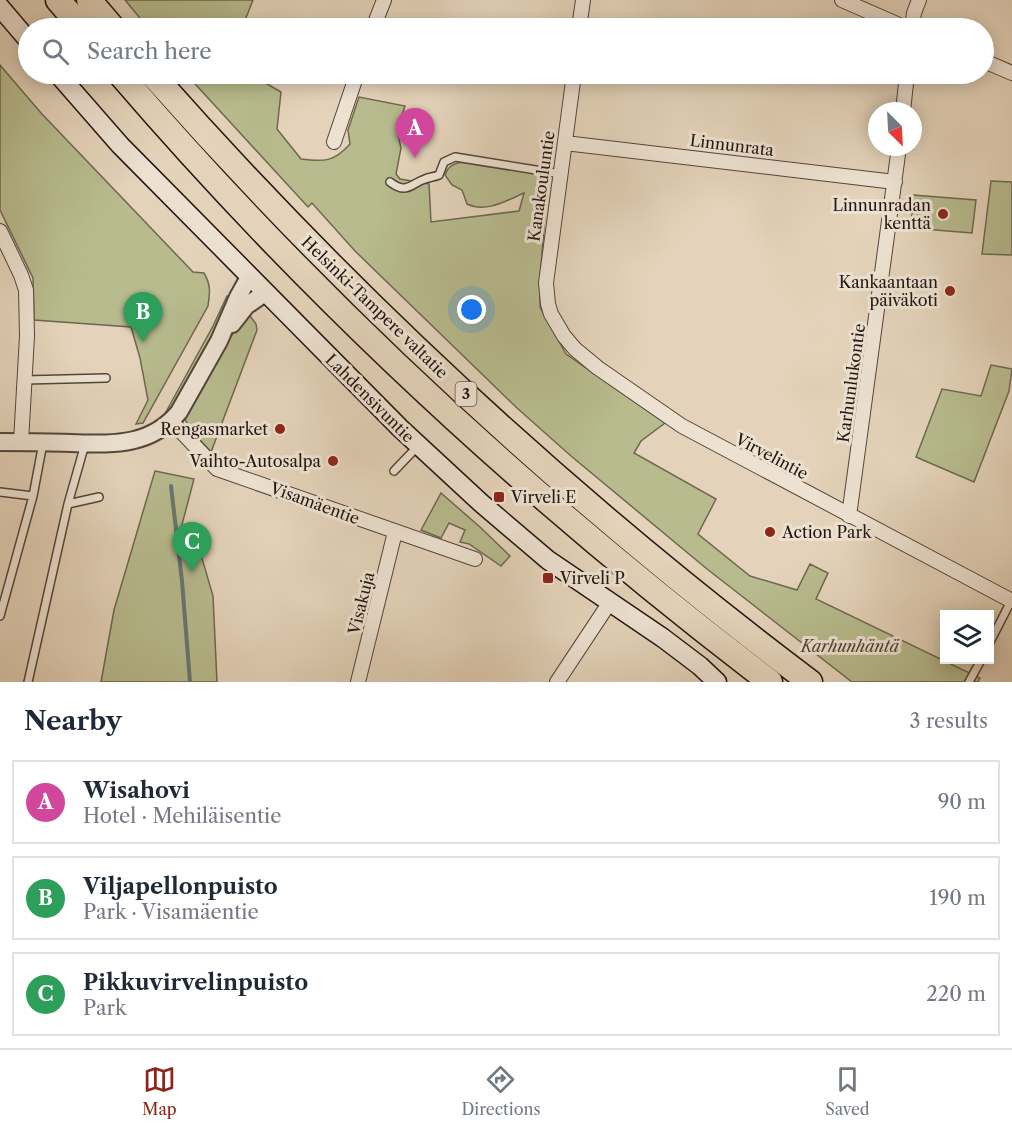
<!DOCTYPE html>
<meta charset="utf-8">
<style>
body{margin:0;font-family:"Libre Caslon Text",serif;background:#f6f6f7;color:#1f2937}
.controls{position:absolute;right:18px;bottom:18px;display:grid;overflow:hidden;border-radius:0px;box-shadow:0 3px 15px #0003}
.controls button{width:54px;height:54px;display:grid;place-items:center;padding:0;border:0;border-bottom:2px solid #e0e1e3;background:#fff;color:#1f2937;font:30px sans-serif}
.compass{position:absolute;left:868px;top:102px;width:54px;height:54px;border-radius:50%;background:#fff;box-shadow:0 3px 15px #0003;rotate:156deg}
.you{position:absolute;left:472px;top:310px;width:21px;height:21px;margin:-15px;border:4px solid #fff;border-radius:50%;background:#1a73e8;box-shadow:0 0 0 9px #1a73e833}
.badge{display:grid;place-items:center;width:39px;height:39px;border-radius:50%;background:#8f2418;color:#fff;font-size:20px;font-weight:700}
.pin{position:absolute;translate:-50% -50px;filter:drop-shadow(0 2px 3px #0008)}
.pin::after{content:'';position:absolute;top:32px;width:21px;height:18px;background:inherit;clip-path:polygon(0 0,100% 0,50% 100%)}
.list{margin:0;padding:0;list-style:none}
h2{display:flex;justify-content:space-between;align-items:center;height:78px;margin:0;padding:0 24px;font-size:26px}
h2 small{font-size:20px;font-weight:400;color:#747a83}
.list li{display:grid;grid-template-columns:39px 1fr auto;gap:18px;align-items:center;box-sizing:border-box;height:84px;margin:0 12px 12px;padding:0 12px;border:2px solid #e0e1e3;border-radius:0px}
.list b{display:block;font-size:22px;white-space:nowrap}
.list p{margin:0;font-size:20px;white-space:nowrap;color:#747a83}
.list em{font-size:20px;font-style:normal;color:#747a83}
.icon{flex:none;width:33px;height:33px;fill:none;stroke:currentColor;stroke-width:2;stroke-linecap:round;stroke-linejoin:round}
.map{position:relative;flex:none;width:1012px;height:682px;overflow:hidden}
.search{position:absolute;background:#fff;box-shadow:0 3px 15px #0003;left:18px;right:18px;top:18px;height:66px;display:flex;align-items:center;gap:15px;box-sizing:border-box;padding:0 21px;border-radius:33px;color:#747a83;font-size:22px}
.sheet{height:366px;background:#fff}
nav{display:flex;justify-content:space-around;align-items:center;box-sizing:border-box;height:84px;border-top:2px solid #e0e1e3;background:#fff;font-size:16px;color:#747a83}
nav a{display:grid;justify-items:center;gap:3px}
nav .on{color:#8f2418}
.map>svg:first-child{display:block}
</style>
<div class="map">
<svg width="1012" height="682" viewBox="0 0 1012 682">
<rect width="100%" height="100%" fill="#e4d3ba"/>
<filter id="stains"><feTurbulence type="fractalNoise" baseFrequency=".00333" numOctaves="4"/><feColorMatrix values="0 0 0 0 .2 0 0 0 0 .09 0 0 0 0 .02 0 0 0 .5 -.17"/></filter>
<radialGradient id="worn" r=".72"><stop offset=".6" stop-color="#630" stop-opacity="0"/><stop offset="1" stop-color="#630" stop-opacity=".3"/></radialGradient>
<path fill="#b7bb8e" stroke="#6d6850" stroke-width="1.5" d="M125,0H253L242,28H148Z
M0,65L41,113L193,272L204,273C211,285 210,292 208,306L143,423L136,424L148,400L140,358L131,327L34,320L33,278L0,210Z
M186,74H250L281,92L277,129L301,159C324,162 334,162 350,144L348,130L359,97L405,106L397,130L401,148L396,174L400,179L429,184L431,222L519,211L524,193C506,201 486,213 467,204L462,190L452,185L445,175C448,166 453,164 462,162L548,175L540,280V307L566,354L665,423L641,441L634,453L716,499L698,534L750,576L797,590L810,564L828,573L816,599L980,678L978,682H852L707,569L571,456L517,408L355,251L312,203L308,207Z
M991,181L1012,182V255L982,254Z
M913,195L976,200L972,233L911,228Z
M227,296L233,299L175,409L161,421L213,326Z
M250,316L256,324L257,330L211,452L190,429L183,415L205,375L241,321Z
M991,365L1012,369L1009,391L974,482L916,457L942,389L981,396Z
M155,471L194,479L180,532L199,548L213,596L217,682H101L114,610Z
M441,493L480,527L510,556L501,566L469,544L460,542L465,530L449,523L441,538L421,530Z"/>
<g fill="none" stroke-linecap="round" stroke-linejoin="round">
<path stroke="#687773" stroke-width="4" d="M171,486L182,581L190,682"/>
<g stroke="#53453b" stroke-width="10">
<path id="service" d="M390,182C407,195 410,184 425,179C430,177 434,177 439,175L444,162L455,157L561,174
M25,380L106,378
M85,444L68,504L99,497
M394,471L417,447
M0,492L33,496L43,443
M0,616L33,496
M990,642L1011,601
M28,682L68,504
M969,682L981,660"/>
</g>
<g stroke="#53453b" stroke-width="16">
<path id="minor" d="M842,0L906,28
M373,28L384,0
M579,28L583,0
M912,28L914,13L919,0
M984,61L1012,73
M574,74L546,283L548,304L551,314L564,336L575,349L598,368L682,426L1012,601
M903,111L907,74
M334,142L357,74
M565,143L895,182
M0,231L21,275L26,290L27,336L21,442
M171,421L217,469L475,559
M849,516L899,147
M358,682L395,532
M557,682L610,602"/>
</g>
<g stroke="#53453b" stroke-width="20">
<path id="tertiary" d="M232,324L246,306L265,293
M0,442C24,442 47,442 71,443C112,444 150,447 179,412L219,341L238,297L249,277"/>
</g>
<g stroke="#231611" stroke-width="21">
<path id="secondary" d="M0,7L28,40
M58,74L120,145L400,428L481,503L548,560L663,638L700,666L717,682"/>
</g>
<g stroke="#231611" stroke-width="27">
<path id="motorway" d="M58,0L82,28
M89,0L113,28
M120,74C313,299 534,502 770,682
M152,74C350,298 571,502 810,682"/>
</g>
<use href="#service" stroke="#ede2d2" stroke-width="7"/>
<use href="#minor" stroke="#ede2d2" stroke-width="14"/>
<use href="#tertiary" stroke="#ede2d2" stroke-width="16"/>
<use href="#secondary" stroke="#ede2d2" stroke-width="18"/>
<use href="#motorway" stroke="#e4d3ba" stroke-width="24"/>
</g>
<g fill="#8f2418" stroke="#ede2d2" stroke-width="2">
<circle cx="943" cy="214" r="6"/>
<circle cx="950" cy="291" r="6"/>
<circle cx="280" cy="429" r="6"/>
<circle cx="333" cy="461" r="6"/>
<rect x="493" y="491" width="12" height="12" rx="3"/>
<circle cx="770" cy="532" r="6"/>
<rect x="542" y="572" width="12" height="12" rx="3"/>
</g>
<g text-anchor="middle" stroke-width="6" stroke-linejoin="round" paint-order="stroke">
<rect fill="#ede2d2" stroke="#60534b" stroke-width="1.5" x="455.5" y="382" width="21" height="24" rx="4.5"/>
<g font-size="15" font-weight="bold" fill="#231611">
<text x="466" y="399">3</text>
</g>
<g font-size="16" fill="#231611" stroke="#ede2d2">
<text transform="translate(732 145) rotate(7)" y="6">Linnunrata</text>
<text transform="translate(541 186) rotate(-82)" y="6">Kanakouluntie</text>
<text transform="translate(375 307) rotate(44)" y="6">Helsinki-Tampere valtatie</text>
<text transform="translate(851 383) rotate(-82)" y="6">Karhunlukontie</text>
<text transform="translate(370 398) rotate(45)" y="6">Lahdensivuntie</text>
<text transform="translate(772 456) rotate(28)" y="6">Virvelintie</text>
<text transform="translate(315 503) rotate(20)" y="6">Visamäentie</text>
<text transform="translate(361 603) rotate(-76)" y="6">Visakuja</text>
</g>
<g font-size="16" fill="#231611" stroke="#ede2d2" text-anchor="end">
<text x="931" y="211">Linnunradan<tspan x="931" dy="18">kenttä</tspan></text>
<text x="938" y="288">Kankaantaan<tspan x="938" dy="18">päiväkoti</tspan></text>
<text x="268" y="435">Rengasmarket</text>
<text x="321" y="467">Vaihto-Autosalpa</text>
<text x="511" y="503" text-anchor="start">Virveli E</text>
<text x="782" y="538" text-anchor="start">Action Park</text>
<text x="560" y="584" text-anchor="start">Virveli P</text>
</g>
<g font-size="16" font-style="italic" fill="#4f4836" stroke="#ede2d2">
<text x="850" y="652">Karhunhäntä</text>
</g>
</g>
<rect width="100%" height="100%" filter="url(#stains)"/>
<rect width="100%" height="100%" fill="url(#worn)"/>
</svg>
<div class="controls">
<button><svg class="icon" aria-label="layers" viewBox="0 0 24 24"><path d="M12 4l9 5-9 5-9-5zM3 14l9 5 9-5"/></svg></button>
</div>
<svg class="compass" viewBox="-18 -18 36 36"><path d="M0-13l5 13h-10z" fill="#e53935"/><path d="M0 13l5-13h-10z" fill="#747a83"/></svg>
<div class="you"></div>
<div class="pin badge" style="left:415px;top:158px;background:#d1479c">A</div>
<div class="pin badge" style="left:143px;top:342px;background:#2e9e5b">B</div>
<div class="pin badge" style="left:192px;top:572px;background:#2e9e5b">C</div>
<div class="search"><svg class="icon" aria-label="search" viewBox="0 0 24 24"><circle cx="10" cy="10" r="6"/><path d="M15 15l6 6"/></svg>Search here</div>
</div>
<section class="sheet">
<h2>Nearby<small>3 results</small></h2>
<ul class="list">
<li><span class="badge" style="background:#d1479c">A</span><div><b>Wisahovi</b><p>Hotel · Mehiläisentie</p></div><em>90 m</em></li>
<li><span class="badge" style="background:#2e9e5b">B</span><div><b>Viljapellonpuisto</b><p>Park · Visamäentie</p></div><em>190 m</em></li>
<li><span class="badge" style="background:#2e9e5b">C</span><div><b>Pikkuvirvelinpuisto</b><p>Park</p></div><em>220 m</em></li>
</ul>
</section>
<nav>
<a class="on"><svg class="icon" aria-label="map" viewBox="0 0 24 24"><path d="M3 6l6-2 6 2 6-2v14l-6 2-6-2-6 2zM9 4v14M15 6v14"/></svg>Map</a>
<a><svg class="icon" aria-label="directions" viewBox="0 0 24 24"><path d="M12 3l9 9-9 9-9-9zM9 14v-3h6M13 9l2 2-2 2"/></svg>Directions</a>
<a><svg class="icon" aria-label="saved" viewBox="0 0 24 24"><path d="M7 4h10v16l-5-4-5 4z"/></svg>Saved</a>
</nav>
